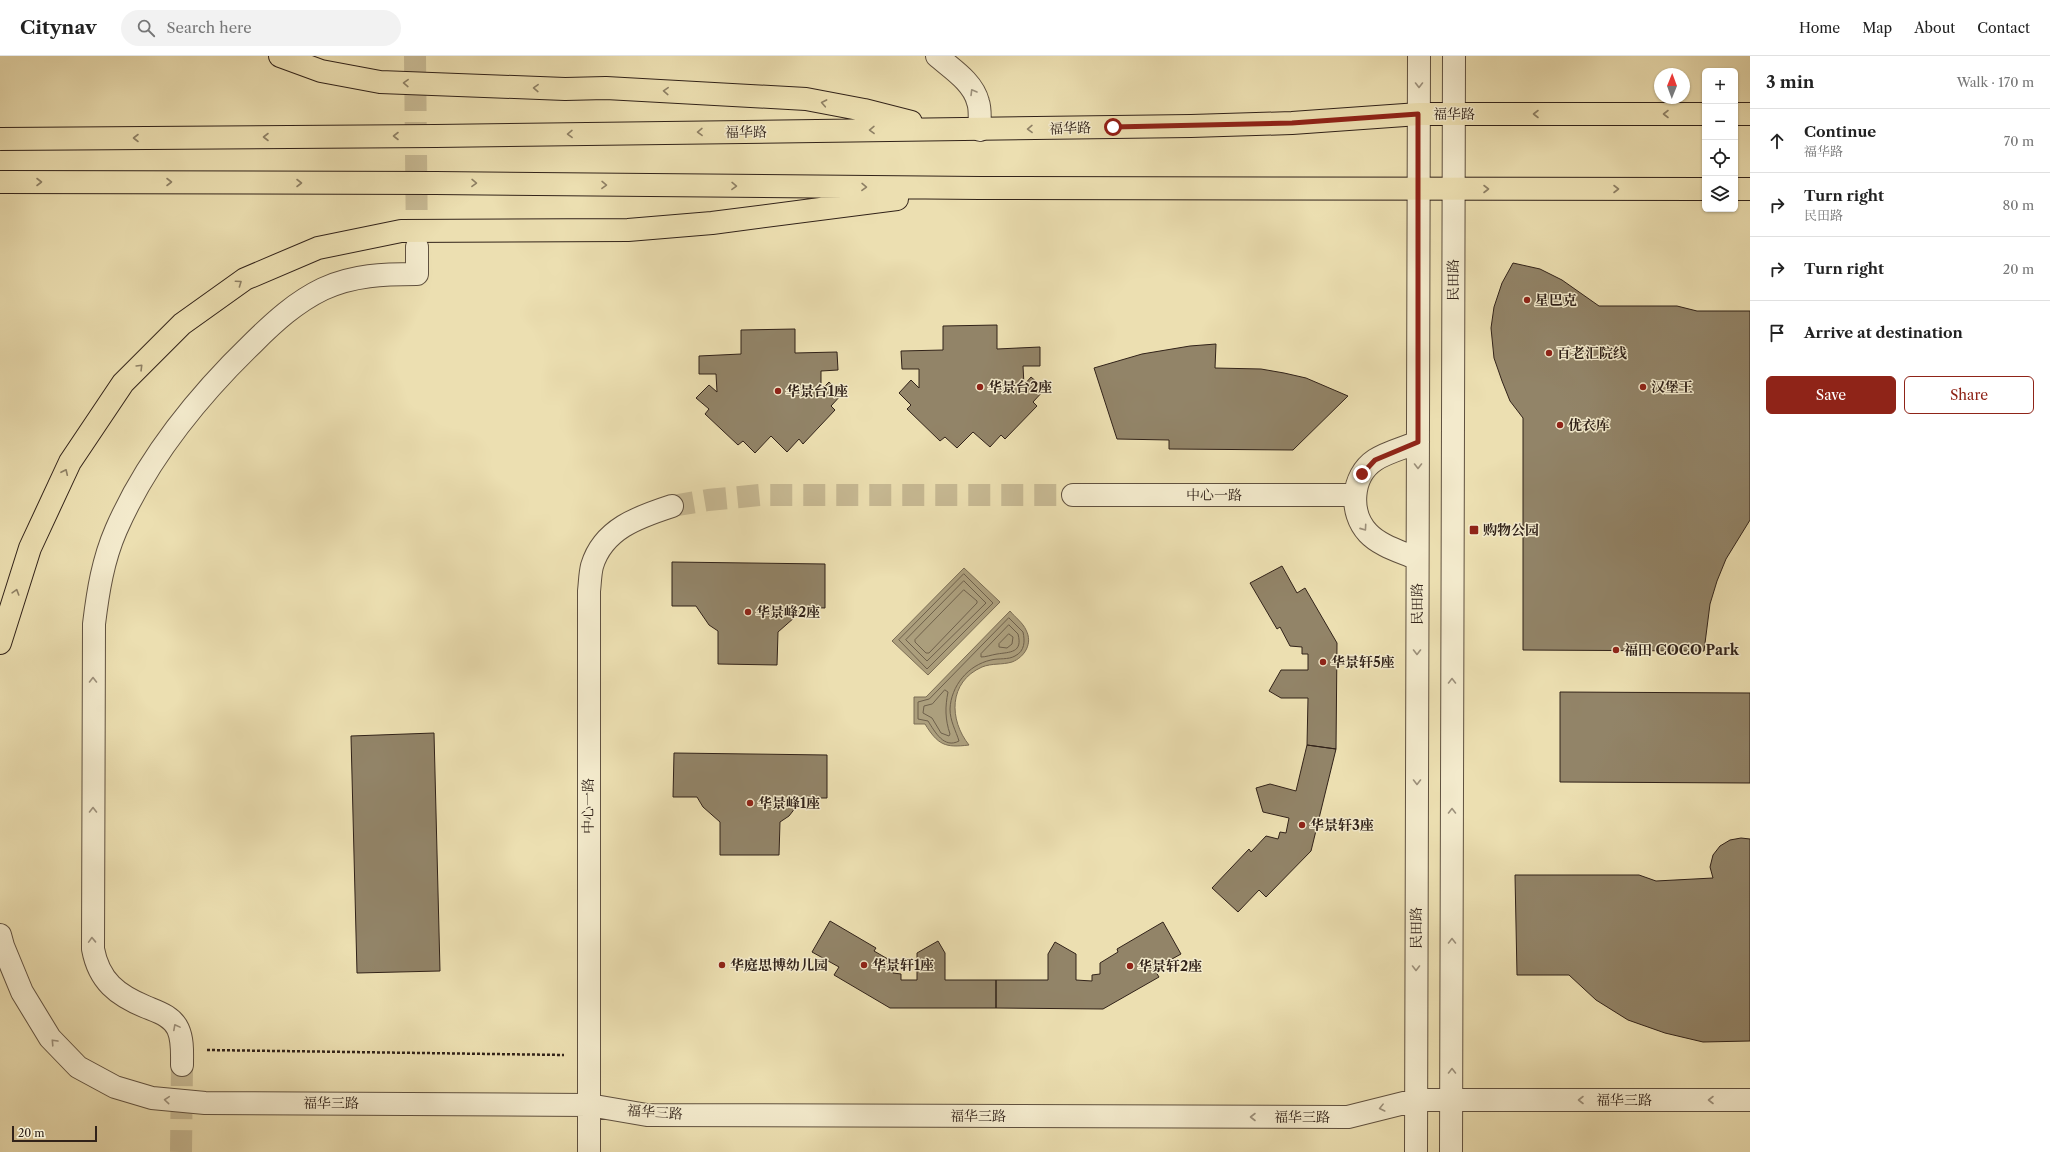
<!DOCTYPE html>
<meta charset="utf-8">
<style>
body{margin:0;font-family:"Libre Caslon Text","Noto Serif SC",serif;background:#f2f2f2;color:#222}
.controls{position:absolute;right:12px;top:12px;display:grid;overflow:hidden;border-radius:6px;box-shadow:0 1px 3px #0004}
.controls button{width:36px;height:36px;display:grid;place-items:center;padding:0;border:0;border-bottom:1px solid #e0e0e0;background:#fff;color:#222;font:20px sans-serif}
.compass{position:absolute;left:1654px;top:12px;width:36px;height:36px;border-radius:50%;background:#fff;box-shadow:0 1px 3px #0004;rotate:1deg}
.scale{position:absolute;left:12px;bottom:10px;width:85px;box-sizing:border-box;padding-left:4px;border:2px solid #312219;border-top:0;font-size:11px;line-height:14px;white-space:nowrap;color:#312219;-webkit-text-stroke:3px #f3eacc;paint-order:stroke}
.stop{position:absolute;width:12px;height:12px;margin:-9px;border:3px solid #8f2418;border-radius:50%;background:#fff}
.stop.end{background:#8f2418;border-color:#fff;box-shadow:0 1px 4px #0008}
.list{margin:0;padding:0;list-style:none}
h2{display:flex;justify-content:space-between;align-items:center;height:52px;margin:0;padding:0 16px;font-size:17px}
h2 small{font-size:13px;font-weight:400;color:#767676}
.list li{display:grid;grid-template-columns:26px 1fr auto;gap:12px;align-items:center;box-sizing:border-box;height:64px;padding:0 16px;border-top:1px solid #e0e0e0}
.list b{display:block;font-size:15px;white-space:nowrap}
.list p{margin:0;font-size:13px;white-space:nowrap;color:#767676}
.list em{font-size:13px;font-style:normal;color:#767676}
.actions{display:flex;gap:8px;padding:12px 16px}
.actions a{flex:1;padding:9px 0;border:1px solid #8f2418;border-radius:6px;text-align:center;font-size:14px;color:#8f2418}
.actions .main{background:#8f2418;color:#fff}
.icon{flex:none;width:22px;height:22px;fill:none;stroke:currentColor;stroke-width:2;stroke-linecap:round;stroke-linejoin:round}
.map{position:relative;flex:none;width:1750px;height:1096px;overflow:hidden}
header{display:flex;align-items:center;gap:24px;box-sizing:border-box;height:56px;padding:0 20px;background:#fff;border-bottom:1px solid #e0e0e0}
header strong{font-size:19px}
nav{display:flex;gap:22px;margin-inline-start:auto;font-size:14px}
.search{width:280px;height:36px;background:#f2f2f2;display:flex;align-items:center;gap:10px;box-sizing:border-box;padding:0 14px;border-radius:22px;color:#767676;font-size:15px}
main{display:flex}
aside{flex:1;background:#fff}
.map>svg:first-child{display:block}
</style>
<header>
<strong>Citynav</strong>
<div class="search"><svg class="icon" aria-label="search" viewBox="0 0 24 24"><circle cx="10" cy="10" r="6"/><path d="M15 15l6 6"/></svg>Search here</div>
<nav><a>Home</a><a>Map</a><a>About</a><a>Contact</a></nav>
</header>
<main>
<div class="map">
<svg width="1750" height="1096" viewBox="0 0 1750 1096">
<rect width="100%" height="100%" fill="#ecdfb1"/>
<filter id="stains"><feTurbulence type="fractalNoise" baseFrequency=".005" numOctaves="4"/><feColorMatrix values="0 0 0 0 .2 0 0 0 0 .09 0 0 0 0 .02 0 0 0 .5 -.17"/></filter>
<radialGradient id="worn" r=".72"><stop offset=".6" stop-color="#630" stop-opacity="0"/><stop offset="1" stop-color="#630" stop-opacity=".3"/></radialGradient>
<path fill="#ac9f7d" stroke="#7b6d55" d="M964,512L1000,546L928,619L892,585Z
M1010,555C1015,561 1023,567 1026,574C1033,587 1025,601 1012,606C1002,609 992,607 982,611C948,626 949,664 969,689C945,692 938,689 925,668H914V641H926Z"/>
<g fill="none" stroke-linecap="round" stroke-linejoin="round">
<path stroke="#6e604b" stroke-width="1" d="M964,518L993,547L927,613L899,584Z
M964,525L986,547L927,605L906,584Z
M964,534L977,545V547L929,597H926L915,586V584Z
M1009,562L1023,576C1025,585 1025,595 1015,600C1008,604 999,602 991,604C968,609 951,630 950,653C950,665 956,675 959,685C944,693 935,676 928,665L918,663V646L929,643Z
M1009,569L1018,578C1023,597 1010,596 997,598C991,599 986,601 981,601V598Z
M1009,578L1013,581L1012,588L1007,592L999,591V588Z
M945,634L948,636C945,651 945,663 950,678L949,680L941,677L932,662L923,657L924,650L932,648Z"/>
</g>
<path fill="#928468" stroke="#312219" d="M1513,207L1540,213L1562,224L1599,250H1677L1697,255H1750V464L1726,503L1717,525L1710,548L1704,595L1523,594V362L1510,345L1502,325L1494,302L1491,272L1494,251L1502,227Z
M997,269V293L1040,291V310H1023L1024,329L1031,321L1045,333L1033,346L1037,350L1005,383L1001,379L990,391L973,376L957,392L945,381L940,385L907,353L911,349L899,337L911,324L919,332V313H902L901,295L943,294V270Z
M795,273V297L837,296L838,314L821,315V334L829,326L842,338L831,350L835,354L803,388L799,383L787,396L771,380L755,397L743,385L738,389L705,358L709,353L696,342L709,329L717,336L716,318H699V300L741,298V274Z
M1216,288L1215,312L1261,313L1284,317L1306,322L1348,340L1293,394L1169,393V384L1117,383L1094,312L1142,298L1190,290Z
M672,506L825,508V552L801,551L795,561L778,576L777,609L718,608V575L709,569L696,550H672Z
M1282,510L1297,537L1305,532L1337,587L1336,693L1307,689L1308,642H1281L1269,635L1281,614H1308V598H1302V591L1290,590L1280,571L1277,573L1250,527Z
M1560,636L1750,637V727L1560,726Z
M434,677L440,915L357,917L351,680Z
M1307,689L1336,693L1311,795L1266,841L1259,834L1238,856L1212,832L1249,793L1251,796L1266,780L1278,783L1280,776L1286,777L1289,762L1263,756L1256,732L1270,728L1296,735Z
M674,697L827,699V742H803L789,760L780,766L779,799H720V766L703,751L697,741H673Z
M1741,782L1750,783V985L1703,986L1665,977L1628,964L1596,944L1569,919H1517L1515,819H1639L1656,825L1713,822L1710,811L1713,799L1720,790L1730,784Z
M830,865L876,892L874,895L893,906V917L901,918V924H917V897L938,885L945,897V924H996V952H890L834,919L839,911L812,896Z
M1163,866L1181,898L1154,913L1159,921L1103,953L996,952V924H1048V898L1055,886L1076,898V924L1092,925V919L1100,918V907L1118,896L1117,893Z"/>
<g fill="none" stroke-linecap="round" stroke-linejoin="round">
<path stroke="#c7b993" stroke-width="22" stroke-dasharray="22 11" stroke-linecap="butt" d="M415,0L417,191
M672,450L708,444L760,439H1073
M181,1096L182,1009"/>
<g stroke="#60513f" stroke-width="24">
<path id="minor" d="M937,0C952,13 973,26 978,46C981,54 979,65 980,74
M1073,439H1355
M1417,503C1402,496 1380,490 1368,477C1349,457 1351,420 1375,404C1387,396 1404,392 1418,386
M0,879L3,890L22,936L50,982L78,1011L115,1031L152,1042L205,1047L589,1049L647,1059L1348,1061L1416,1044H1750
M182,1009C182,997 183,984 178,973C172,960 158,956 146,951C117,939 99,925 93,893L94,568C98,535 103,504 116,474C147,403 198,340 253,287C274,266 296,246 323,233C353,219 384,218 417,218V191
M589,1096V535C590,527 590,518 592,510C603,473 638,461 672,450
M1416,1096L1419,0
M1451,1096L1454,0"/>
</g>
<g stroke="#312219" stroke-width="24">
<path id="major" d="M280,0L321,15L380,26L565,33L606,32L806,43L864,54L911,66
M1735,58H1750
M435,80L1191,70L1292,67L1419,58H1705
M435,127L980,132L1705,133
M1735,133H1750
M0,587L30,492L70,406L123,327L182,268L245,223L318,192L401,175L628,174L712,167L897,143"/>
</g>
<path stroke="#312219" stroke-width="2.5" stroke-dasharray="3 2" stroke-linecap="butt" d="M207,994L564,999"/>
<use href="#minor" stroke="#f3eacc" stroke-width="22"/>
<use href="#major" stroke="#ecdfb1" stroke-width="22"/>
<g stroke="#312219" stroke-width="24" stroke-linecap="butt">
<path id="major-bridge" d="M0,83L435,80
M0,126L435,127"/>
</g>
<use href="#major-bridge" stroke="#ecdfb1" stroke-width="22"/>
</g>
<defs><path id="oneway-chevron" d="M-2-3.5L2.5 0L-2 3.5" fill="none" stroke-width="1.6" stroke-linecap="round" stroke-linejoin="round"/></defs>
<g stroke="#8e8065">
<use href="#oneway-chevron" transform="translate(406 27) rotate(-178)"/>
<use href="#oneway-chevron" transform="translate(536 32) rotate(-178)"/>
<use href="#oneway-chevron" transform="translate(666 35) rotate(-177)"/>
<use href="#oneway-chevron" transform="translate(824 47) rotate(-169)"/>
<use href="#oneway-chevron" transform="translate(1536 58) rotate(-180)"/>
<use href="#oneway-chevron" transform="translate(1666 58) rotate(-180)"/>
<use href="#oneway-chevron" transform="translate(1030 73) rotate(179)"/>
<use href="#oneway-chevron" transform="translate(872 74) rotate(179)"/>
<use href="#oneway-chevron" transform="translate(700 76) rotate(179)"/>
<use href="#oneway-chevron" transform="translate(570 78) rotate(179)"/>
<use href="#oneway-chevron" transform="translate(396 80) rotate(180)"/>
<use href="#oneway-chevron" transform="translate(266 81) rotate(180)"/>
<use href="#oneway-chevron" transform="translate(136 82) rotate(180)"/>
<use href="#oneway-chevron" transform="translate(39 126)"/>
<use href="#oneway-chevron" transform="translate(169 126)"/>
<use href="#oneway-chevron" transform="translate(299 127)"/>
<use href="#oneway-chevron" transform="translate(474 127) rotate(1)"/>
<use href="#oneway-chevron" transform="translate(604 129) rotate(1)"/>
<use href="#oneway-chevron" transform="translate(734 130) rotate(1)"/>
<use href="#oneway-chevron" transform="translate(864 131) rotate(1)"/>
<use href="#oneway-chevron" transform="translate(1486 133)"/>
<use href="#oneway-chevron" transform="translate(1616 133)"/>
<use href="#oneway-chevron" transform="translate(239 227) rotate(-35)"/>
<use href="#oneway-chevron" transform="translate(140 311) rotate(-45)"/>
<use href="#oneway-chevron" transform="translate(65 416) rotate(-65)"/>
<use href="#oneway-chevron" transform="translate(16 536) rotate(-73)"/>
</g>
<g stroke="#9c907b">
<use href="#oneway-chevron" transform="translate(1419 29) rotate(90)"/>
<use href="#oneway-chevron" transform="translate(973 36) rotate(-121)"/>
<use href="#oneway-chevron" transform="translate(1418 410) rotate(90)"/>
<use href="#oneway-chevron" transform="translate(1364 472) rotate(55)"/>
<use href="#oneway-chevron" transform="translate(1417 596) rotate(90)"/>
<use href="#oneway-chevron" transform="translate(93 624) rotate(-90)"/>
<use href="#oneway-chevron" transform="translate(1452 625) rotate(-90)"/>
<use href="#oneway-chevron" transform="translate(1417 726) rotate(90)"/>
<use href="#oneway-chevron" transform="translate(93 754) rotate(-90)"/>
<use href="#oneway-chevron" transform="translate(1452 755) rotate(-90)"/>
<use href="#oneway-chevron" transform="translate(92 884) rotate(-92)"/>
<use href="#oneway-chevron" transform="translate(1452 885) rotate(-90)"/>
<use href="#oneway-chevron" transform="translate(1416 912) rotate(90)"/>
<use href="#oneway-chevron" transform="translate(176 971) rotate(-118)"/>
<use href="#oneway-chevron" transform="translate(54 986) rotate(-133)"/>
<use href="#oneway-chevron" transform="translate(1452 1015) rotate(-90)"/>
<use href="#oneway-chevron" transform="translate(167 1044) rotate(-175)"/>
<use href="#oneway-chevron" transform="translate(1581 1044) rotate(-180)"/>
<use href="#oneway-chevron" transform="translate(1711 1044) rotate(-180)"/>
<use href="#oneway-chevron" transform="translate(1382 1052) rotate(166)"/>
<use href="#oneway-chevron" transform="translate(1253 1061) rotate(-180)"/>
</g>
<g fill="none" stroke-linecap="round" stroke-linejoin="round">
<path stroke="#8f2418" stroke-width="5" d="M1113,71L1292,67L1418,58V386L1375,404L1362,418"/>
</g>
<g fill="#8f2418" stroke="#f3eacc" stroke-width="1.5">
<circle cx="1527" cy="244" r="4"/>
<circle cx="1549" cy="297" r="4"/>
<circle cx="980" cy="331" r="4"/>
<circle cx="1643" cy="331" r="4"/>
<circle cx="778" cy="335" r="4"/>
<circle cx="1560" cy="369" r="4"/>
<rect x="1469" y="469" width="10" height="10" rx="2"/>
<circle cx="748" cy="556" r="4"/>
<circle cx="1616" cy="594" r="4"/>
<circle cx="1323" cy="606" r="4"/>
<circle cx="750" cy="747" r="4"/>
<circle cx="1302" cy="769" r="4"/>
<circle cx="722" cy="909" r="4"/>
<circle cx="864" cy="909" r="4"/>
<circle cx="1130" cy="910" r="4"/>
</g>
<g text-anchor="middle" stroke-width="3" stroke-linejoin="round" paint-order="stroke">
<g font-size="14" fill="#312219" stroke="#f3eacc">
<text x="1454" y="63">福华路</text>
<text transform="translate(1070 72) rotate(-2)" y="5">福华路</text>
<text transform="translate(746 76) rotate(-1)" y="5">福华路</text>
<text transform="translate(1453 224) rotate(-90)" y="5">民田路</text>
<text x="1214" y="444">中心一路</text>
<text transform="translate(1417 548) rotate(-90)" y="5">民田路</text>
<text transform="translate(588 750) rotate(-90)" y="5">中心一路</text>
<text transform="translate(1416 872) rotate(-90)" y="5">民田路</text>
<text x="1624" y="1049">福华三路</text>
<text x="331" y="1052">福华三路</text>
<text transform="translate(655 1056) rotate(4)" y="5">福华三路</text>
<text x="978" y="1065">福华三路</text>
<text x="1302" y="1066">福华三路</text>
</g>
<g font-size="14" font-weight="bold" fill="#312219" stroke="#f3eacc" text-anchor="start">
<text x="1535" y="249">星巴克</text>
<text x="1557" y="302">百老汇院线</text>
<text x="988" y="336">华景台2座</text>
<text x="1651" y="336">汉堡王</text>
<text x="786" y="340">华景台1座</text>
<text x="1568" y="374">优衣库</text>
<text x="1483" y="479">购物公园</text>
<text x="756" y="561">华景峰2座</text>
<text x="1624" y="599">福田 COCO Park</text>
<text x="1331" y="611">华景轩5座</text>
<text x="758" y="752">华景峰1座</text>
<text x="1310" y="774">华景轩3座</text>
<text x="730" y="914">华庭思博幼儿园</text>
<text x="872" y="914">华景轩1座</text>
<text x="1138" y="915">华景轩2座</text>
</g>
</g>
<rect width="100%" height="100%" filter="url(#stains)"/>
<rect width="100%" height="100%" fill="url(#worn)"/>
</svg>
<div class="controls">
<button>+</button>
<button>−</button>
<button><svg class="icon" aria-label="locate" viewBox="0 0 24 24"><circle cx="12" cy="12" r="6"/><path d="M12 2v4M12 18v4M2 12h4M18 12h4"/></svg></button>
<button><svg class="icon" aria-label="layers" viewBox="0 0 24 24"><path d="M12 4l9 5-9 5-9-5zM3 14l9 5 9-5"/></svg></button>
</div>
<svg class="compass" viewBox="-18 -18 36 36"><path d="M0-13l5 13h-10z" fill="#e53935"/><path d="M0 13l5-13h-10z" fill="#767676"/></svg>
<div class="scale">20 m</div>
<div class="stop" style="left:1113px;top:71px"></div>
<div class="stop end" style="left:1362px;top:418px"></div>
</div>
<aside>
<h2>3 min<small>Walk · 170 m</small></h2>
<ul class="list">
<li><svg class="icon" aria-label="ahead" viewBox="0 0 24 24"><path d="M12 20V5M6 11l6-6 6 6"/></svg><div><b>Continue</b><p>福华路</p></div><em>70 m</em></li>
<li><svg class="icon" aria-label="right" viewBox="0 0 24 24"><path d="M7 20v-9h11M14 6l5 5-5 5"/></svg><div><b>Turn right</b><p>民田路</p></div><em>80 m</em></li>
<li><svg class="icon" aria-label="right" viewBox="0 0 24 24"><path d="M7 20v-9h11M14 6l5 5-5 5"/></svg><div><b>Turn right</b></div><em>20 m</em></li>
<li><svg class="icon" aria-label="arrive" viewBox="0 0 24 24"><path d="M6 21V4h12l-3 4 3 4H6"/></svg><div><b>Arrive at destination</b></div></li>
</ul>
<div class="actions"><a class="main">Save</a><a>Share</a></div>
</aside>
</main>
